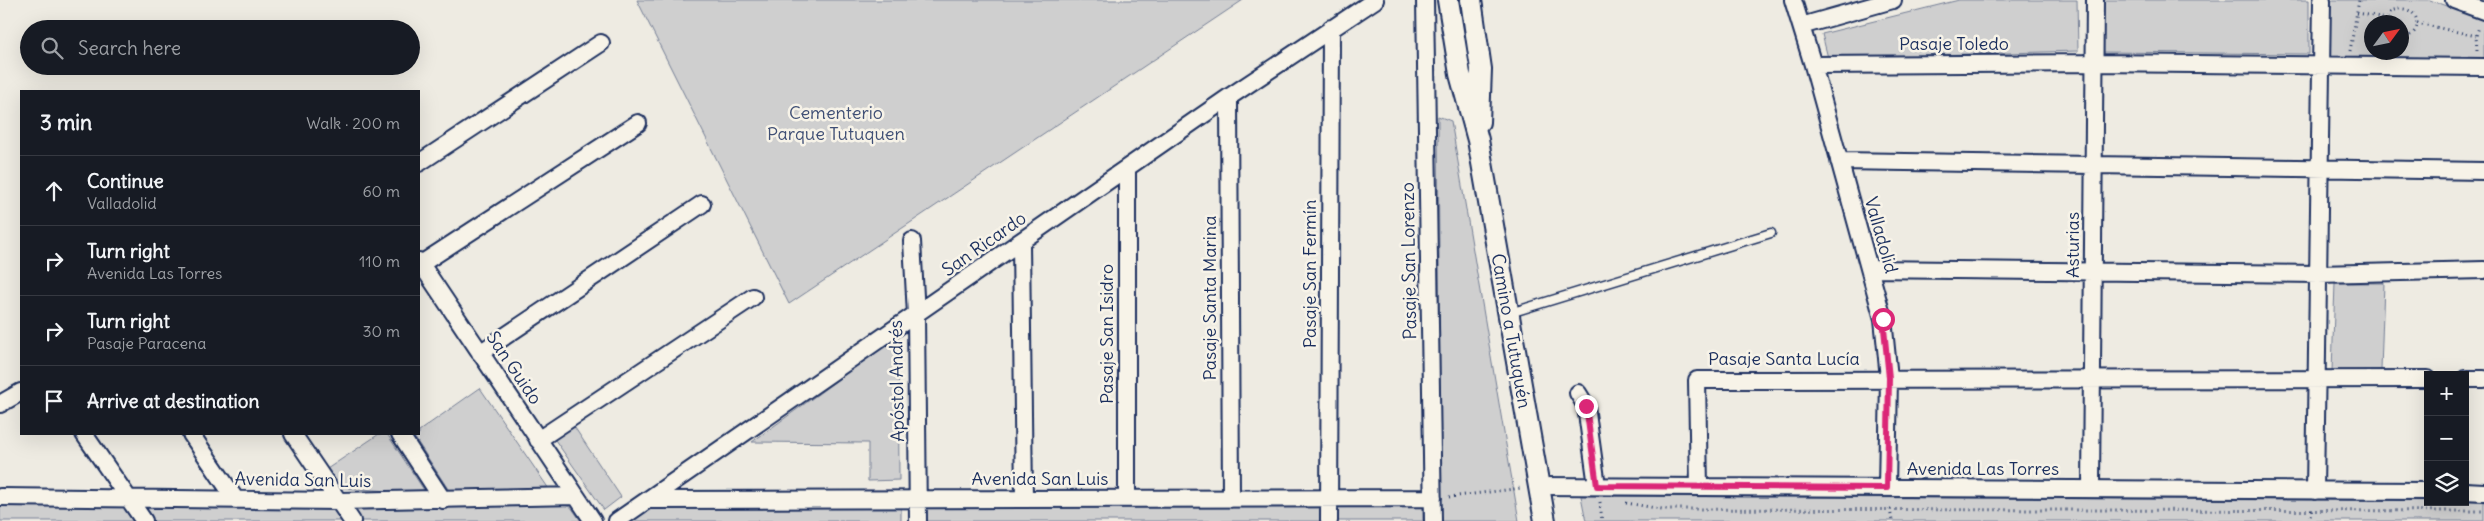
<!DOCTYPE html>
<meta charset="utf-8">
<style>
body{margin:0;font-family:Delius,sans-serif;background:#242831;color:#f1f3f6}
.controls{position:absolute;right:15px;bottom:15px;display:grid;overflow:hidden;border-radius:0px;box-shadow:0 5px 20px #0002}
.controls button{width:45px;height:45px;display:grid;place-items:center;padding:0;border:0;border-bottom:1px solid #363941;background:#171b24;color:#f1f3f6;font:25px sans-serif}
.compass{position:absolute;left:2364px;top:15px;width:45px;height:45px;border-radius:50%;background:#171b24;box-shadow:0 5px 20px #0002;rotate:57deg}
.stop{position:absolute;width:15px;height:15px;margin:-11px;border:4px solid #db2777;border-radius:50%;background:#fff}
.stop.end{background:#db2777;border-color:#fff;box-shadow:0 1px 5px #0008}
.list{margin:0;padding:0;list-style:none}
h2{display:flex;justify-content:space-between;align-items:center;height:65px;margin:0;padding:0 20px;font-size:21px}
h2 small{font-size:16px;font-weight:400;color:#9ea1a6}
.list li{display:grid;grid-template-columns:32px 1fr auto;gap:15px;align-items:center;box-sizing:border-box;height:70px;padding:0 20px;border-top:1px solid #363941}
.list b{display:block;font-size:19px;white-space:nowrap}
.list p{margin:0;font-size:16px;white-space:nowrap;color:#9ea1a6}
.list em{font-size:16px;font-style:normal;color:#9ea1a6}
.icon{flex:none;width:28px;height:28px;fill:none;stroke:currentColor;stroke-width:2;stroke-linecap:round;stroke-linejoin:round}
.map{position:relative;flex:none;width:2484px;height:521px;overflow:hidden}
.search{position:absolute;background:#171b24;box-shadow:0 5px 20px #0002;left:20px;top:20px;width:400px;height:55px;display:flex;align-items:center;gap:12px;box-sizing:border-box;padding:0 18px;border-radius:28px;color:#9ea1a6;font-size:19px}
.panel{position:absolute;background:#171b24;box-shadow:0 5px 20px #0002;left:20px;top:90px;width:400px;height:345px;border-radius:0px}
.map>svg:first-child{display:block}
</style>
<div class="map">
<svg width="2484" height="521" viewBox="0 0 2484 521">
<rect width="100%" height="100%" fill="#eeebe2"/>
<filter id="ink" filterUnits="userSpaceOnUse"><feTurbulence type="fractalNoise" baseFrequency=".02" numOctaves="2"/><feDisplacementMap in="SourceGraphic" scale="10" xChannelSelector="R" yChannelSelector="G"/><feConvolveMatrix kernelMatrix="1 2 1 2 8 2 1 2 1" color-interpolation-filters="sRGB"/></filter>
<g filter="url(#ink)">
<path fill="#cfcfcf" stroke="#757f96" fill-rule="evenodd" d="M637,0H1243L789,304Z
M1959,0H2077L2078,51L1828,58L1822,34Z
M2102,0H2309V54L2103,52Z
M2316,0H2430L2484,20V62L2315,60ZM2372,22H2402V52H2372Z
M1438,116L1451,121L1519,521H1441Z
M2335,283H2384L2381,370L2332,371Z
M898,336L899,480L868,481V443L752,442Z
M480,388L549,489L450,492L413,435L419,434V431Z
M573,425L621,497L604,510L553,437Z
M379,434H387L426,493L339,488L327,469Z
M1581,496L2484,501V521H1586Z
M657,502L901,503V521H633Z
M1338,502H1423V521H1338Z
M561,504L571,507L581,521H359L351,509Z
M926,504L1324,507V521H925Z
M0,505H124L134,521H0Z
M148,506L336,508L344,521H152L146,512Z"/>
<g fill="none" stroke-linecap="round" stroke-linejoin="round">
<g stroke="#1b2f5e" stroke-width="11">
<path id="service" d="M1510,313L1771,233"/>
</g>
<g stroke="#1b2f5e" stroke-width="20">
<path id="minor" d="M1425,0L1433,521
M1793,0L1813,65L1883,319L1889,378L1887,488
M2454,0L2484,11
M1801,26L1893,0
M1813,65L2095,63L2484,67
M1229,97L1231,499
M1839,161L2484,171
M419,163L601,43
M1127,169V499
M912,241L916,315L918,521
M1021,243L1024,499
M419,261L593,521
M421,264L638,123
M1870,269L2318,274L2484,270
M480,353L702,204
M2465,379H2484
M1578,393L1586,406L1597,486
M0,404L21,392
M84,434L144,521
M191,434L236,500
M293,434L352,521
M400,434L443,500
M538,440L753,297
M1539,486L2428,491
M1699,487L1697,380L2428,379
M2091,489L2095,0
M2315,491L2322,0
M2465,491L2484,492
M0,497L339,501L576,496
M648,500L1433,498
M617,521L1229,97L1375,0
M1329,521L1331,28"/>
</g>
<g stroke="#1b2f5e" stroke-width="24">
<path id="tertiary" d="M1448,0L1460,74L1478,140L1545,521
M1471,0L1481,69L1479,122"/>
</g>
<path stroke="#1b2f5e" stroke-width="3" stroke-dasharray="1 4" stroke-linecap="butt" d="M2357,13L2386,18
M2386,22L2391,11C2418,0 2428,34 2402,38
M2417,23L2476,36
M2477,50L2476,36L2479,27
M2350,51L2359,0
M1449,497L1522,488
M1600,502L1602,521
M1626,503L1662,509L2484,511
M1890,509L1892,521
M2309,521L2312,509"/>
<use href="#service" stroke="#f7f3e8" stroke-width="8"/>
<use href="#minor" stroke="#f7f3e8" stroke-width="16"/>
<use href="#tertiary" stroke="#f7f3e8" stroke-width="20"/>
</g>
</g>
<g fill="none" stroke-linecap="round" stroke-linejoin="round" filter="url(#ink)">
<path stroke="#db2777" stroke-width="6" d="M1586,406L1597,486L1887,488L1889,378L1883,319"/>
</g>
<g text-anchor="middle" stroke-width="5" stroke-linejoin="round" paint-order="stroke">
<g font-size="18" fill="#1b2f5e" stroke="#f7f3e8">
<text x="1954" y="50">Pasaje Toledo</text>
<text transform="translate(1881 235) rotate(74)" y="6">Valladolid</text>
<text transform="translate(984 244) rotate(-35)" y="6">San Ricardo</text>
<text transform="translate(2073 245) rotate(-90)" y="6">Asturias</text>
<text transform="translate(1409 261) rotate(-91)" y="6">Pasaje San Lorenzo</text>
<text transform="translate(1310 274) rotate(-90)" y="6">Pasaje San Fermín</text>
<text transform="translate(1210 298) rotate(-90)" y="6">Pasaje Santa Marina</text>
<text transform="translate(1511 331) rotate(80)" y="6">Camino a Tutuquén</text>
<text transform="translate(1107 334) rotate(-90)" y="6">Pasaje San Isidro</text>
<text x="1784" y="365">Pasaje Santa Lucía</text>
<text transform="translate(514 368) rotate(56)" y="6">San Guido</text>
<text transform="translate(897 381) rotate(-91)" y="6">Apóstol Andrés</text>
<text x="1983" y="475">Avenida Las Torres</text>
<text x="1040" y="485">Avenida San Luis</text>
<text transform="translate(303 480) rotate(1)" y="6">Avenida San Luis</text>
</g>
<g font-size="18" fill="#3f4f75" stroke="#f7f3e8">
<text x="836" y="119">Cementerio<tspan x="836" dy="21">Parque Tutuquen</tspan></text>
</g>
</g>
</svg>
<div class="controls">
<button>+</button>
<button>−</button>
<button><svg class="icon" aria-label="layers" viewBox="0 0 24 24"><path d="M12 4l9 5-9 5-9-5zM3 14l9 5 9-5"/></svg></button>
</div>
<svg class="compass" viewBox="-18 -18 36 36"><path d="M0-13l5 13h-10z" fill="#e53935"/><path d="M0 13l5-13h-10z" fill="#9ea1a6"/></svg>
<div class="stop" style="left:1883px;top:319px"></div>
<div class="stop end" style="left:1586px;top:406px"></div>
<div class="search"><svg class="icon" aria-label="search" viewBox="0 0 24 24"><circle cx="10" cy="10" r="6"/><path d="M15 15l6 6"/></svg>Search here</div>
<section class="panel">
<h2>3 min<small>Walk · 200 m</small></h2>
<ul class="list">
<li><svg class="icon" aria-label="ahead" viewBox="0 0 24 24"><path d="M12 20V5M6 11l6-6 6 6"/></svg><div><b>Continue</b><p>Valladolid</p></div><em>60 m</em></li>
<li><svg class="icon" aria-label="right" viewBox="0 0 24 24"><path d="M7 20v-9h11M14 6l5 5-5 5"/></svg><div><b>Turn right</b><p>Avenida Las Torres</p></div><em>110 m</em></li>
<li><svg class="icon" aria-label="right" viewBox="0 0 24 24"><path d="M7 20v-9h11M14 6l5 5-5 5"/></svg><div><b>Turn right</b><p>Pasaje Paracena</p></div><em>30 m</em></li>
<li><svg class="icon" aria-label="arrive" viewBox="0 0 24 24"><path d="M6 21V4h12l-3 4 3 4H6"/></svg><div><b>Arrive at destination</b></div></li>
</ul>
</section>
</div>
